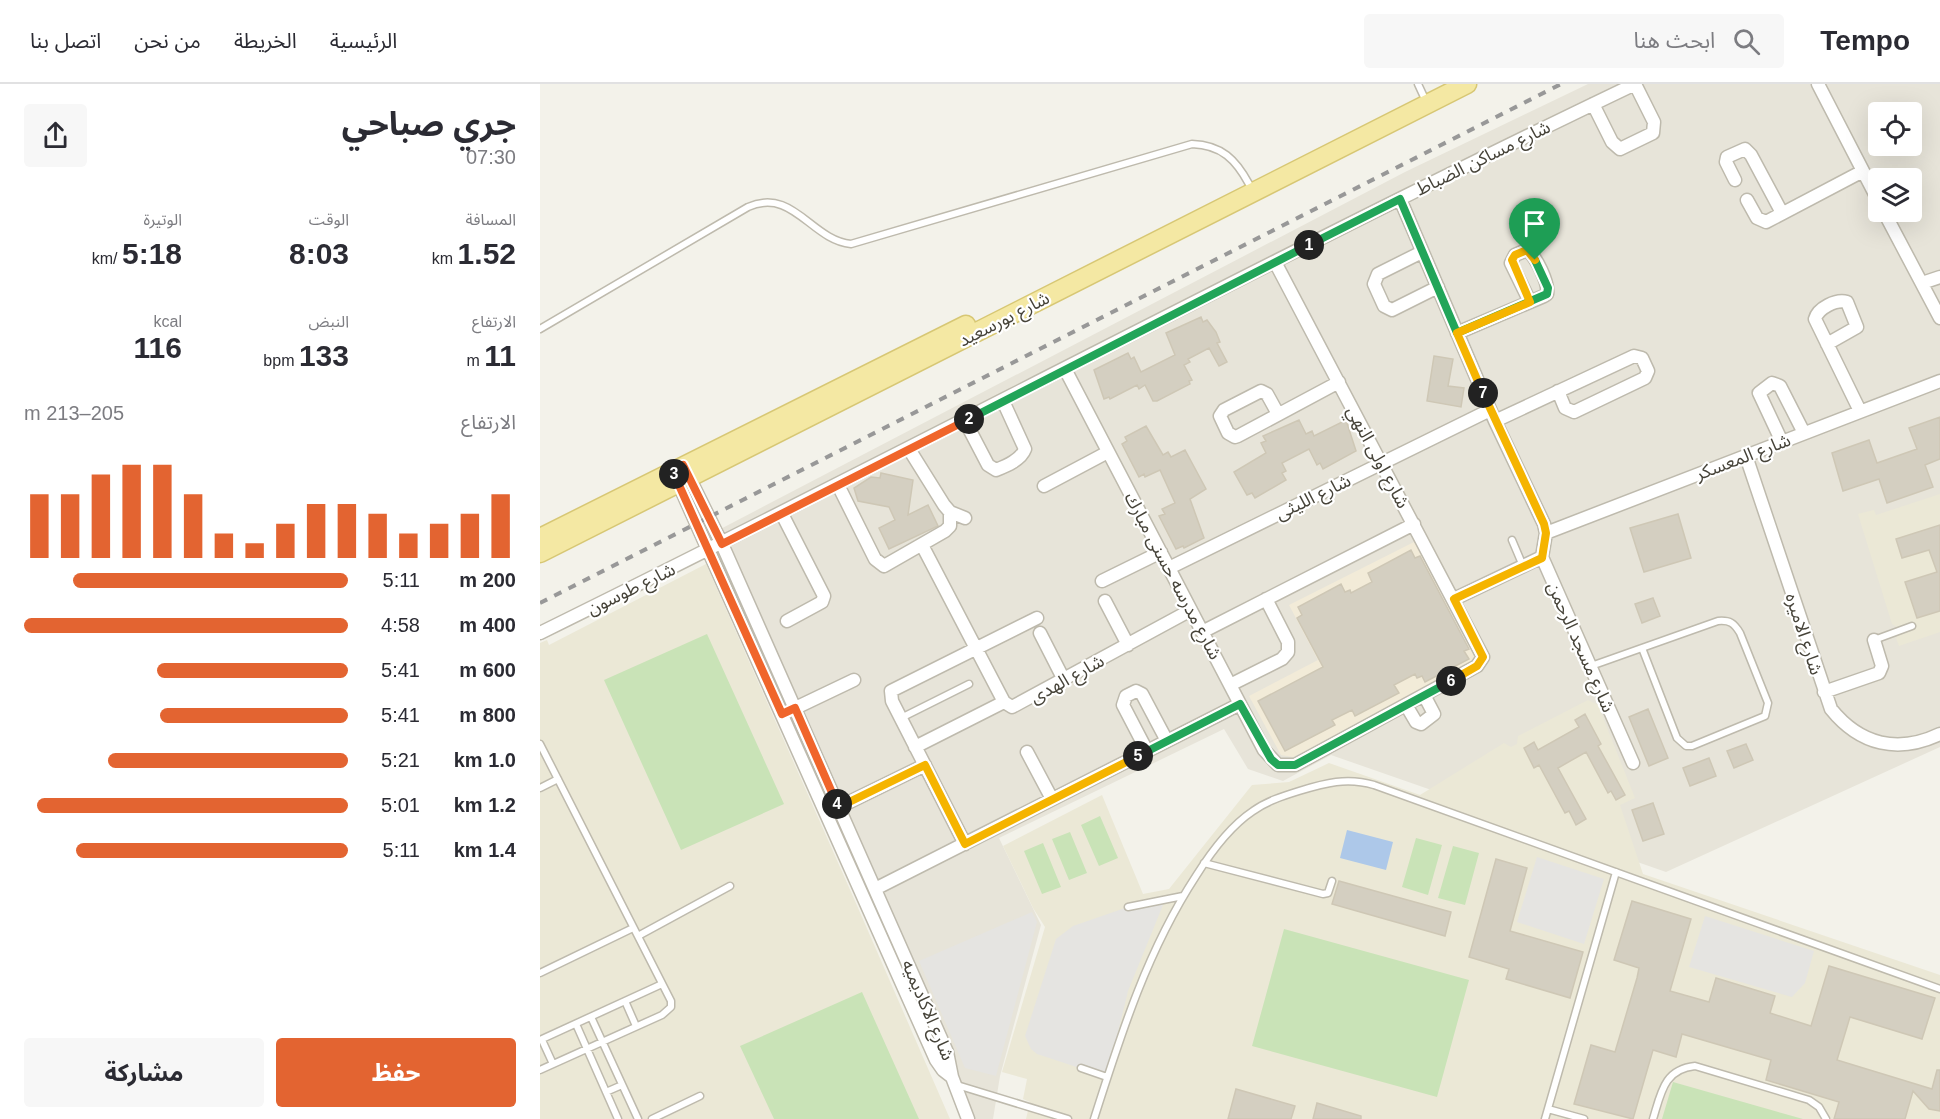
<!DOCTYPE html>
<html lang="ar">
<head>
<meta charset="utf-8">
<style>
	:root { --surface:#fff; --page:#f7f7f7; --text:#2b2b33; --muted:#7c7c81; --line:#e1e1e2; --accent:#e36431 }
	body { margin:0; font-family:Arial,"Noto Sans Arabic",sans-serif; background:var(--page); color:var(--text); direction:rtl; height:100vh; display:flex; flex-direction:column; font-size:22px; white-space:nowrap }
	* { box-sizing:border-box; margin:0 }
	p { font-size:20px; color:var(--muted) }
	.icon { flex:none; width:33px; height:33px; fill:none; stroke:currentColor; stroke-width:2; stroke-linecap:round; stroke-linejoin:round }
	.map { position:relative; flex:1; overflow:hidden; direction:ltr }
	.details { display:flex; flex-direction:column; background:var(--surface); width:540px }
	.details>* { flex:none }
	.tools { position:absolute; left:1328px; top:18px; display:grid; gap:12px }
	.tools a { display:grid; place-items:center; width:54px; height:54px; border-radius:6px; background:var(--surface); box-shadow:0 6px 24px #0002; font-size:30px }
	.pin { position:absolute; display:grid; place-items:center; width:51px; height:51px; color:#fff; margin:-62px -26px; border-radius:50% 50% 50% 0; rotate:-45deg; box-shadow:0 0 6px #0007 }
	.pin .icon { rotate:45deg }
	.km { position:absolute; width:30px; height:30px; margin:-15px; border-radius:50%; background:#222; color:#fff; font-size:16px; line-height:30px; text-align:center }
	.round { display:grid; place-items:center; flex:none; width:63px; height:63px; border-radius:6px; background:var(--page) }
	.headline { display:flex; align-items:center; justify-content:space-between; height:102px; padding:0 24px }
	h1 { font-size:33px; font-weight:700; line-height:45px }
	.stats { display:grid; grid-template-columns:repeat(3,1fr); gap:9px; height:102px; padding:6px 24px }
	.stats div { display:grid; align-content:center }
	.stats b { font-size:30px; font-weight:700 }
	.stats small { font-size:16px; font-weight:400 }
	.stats p { font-size:16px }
	.chart { height:168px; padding:12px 24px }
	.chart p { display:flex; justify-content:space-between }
	.chart svg { width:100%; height:108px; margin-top:6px; stroke:var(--accent); stroke-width:6 }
	.cta { display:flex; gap:12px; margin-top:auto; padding:12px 24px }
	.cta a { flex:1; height:69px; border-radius:6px; background:var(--accent); color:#fff; font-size:24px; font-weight:700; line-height:69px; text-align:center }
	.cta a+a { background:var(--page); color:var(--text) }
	ul { padding:0 24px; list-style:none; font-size:20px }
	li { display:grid; grid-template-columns:96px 72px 1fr; align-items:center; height:45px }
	li i { height:15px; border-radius:8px; background:var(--accent) }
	header { display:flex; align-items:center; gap:36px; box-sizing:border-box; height:84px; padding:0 30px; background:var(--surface); border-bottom:2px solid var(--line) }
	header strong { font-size:28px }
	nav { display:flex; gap:33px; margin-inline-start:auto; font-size:21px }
	.search { width:420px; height:54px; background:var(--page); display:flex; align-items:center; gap:15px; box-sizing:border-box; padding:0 21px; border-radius:6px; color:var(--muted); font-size:22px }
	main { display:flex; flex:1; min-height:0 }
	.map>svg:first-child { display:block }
	.residential { fill:#e7e4d9; fill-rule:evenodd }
	.commercial { fill:#f2ebd8 }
	.education { fill:#ebe8d6 }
	.green { fill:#c9e3b7 }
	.parking { fill:#e5e4e1 }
	.water { fill:#adc8e9 }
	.building { fill:#d4cfc1; stroke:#cec7b5; stroke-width:1.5 }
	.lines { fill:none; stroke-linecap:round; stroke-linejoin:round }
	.lane-casing { stroke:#bebaad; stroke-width:9 }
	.street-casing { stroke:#bebaad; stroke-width:15 }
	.primary-casing { stroke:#d7c774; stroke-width:21 }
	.lane { stroke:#fff; stroke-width:6 }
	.street { stroke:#fff; stroke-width:12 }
	.primary { stroke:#f4e8a3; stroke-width:18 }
	.rail { stroke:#989898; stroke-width:4; stroke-dasharray:8 8; stroke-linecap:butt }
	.split-1-casing { stroke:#fff; stroke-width:12 }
	.split-2-casing { stroke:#fff; stroke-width:12 }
	.split-3-casing { stroke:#fff; stroke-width:12 }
	.split-4-casing { stroke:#fff; stroke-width:12 }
	.split-5-casing { stroke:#fff; stroke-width:12 }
	.split-6-casing { stroke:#fff; stroke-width:12 }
	.split-7-casing { stroke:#fff; stroke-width:12 }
	.split-8-casing { stroke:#fff; stroke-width:12 }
	.split-1 { stroke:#22a559; stroke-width:8 }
	.split-2 { stroke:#22a559; stroke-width:8 }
	.split-3 { stroke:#f0652b; stroke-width:8 }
	.split-4 { stroke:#f0652b; stroke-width:8 }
	.split-5 { stroke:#f5b400; stroke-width:8 }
	.split-6 { stroke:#22a559; stroke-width:8 }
	.split-7 { stroke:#f5b400; stroke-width:8 }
	.split-8 { stroke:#f5b400; stroke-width:8 }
	.labels { text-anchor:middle; stroke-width:4.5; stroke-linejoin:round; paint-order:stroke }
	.street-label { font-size:18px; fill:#464339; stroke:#fff }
</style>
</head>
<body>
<header>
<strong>Tempo</strong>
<div class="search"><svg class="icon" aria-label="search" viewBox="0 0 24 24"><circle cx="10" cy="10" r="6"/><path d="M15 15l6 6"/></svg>ابحث هنا</div>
<nav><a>الرئيسية</a><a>الخريطة</a><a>من نحن</a><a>اتصل بنا</a></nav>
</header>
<main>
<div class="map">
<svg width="1400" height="1035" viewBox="0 0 1400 1035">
	<rect width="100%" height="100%" fill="#f3f2ea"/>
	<path class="residential" d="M1048,0H1400V663L1126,788L791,671L743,697L708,685L684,645L459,754L501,841L460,992L453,1035H423L400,969L326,808L169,451L865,88ZM1338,28H1371V62H1338ZM1338,94H1371V128H1338Z"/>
	<path class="commercial" d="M874,458L878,459L940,570L933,578L753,673L741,671L709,612L778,576L749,521Z"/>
	<path class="education" d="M1400,410V548L1359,562L1356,554L1359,550L1357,543L1352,540L1318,430L1334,426L1336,431Z
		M166,480L315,817L410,1035H0V559L7,556L9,561Z
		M1048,616L1058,621L1095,714L1080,721L1103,790L1400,891V1035H486L490,1018L483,1015L487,995L462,988L505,843L493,824L463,762L562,711L603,810L629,805L712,701L749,698L789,679L880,711L964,659L971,663L977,660L978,652Z"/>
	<path class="green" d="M167,550L244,720L141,766L64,596Z
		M560,732L578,774L559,782L541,741Z
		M530,748L547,789L529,796L512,755Z
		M876,754L902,761L888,811L862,803Z
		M503,759L521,803L502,810L484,767Z
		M913,762L939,769L925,821L898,814Z
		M744,845L929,896L897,1013L712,962Z
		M322,908L379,1035H234L200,962Z
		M1133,998L1263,1035H1122Z"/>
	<path class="parking" d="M997,773L1064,795L1044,860L977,838Z
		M622,815L623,821L588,907L567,993L497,970L491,965L485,952L516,855L533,842L588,823Z
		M492,828L497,838L456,992L425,984L379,877Z
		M1165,832L1274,867L1265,899L1252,913L1149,883Z"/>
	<path class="water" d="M807,746L853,758L846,786L800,774Z"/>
	<path class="building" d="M661,233L663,238L667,236L676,248L680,258L677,259L687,278L679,282L669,264L648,275L650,278L644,281L652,296L649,297L650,300L617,317H613L605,301L599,305L597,301L570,315L569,313L564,315L554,286L588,269L591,275L594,273L601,288L635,271L626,249Z
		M894,272L913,275L908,302L924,304L921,323L887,317Z
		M1400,333V375L1385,381L1393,403L1347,419L1339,395L1303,407L1292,369L1329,356L1337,379L1377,365L1369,344Z
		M759,336L766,350L772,347L774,352L806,336L816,367L783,385L780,379L777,381L769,365L742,379L746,387L742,389L746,396L715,414L712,409L707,411L694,388L726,369L721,359L726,357L723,352Z
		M606,342L623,371L628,368L631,373L645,366L666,405L650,415L664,454L644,464L643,462L636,465L619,432L625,430L622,425L635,419L620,386L605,393L604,390L599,393L582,360L587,357L585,353Z
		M341,389L373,396L368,431L388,421L398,442L349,465L339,444L355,436L349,423L318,417L314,404L331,393L340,394Z
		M1138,430L1151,474L1104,488L1090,444Z
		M1400,441V527L1377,534L1365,498L1397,488L1389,466L1362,474L1356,455Z
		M871,466L875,474L880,472L929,565L924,567L929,575L885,598L882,592L877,594L875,590L854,601L859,609L815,632L812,626L792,636L795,641L745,667L718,617L783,583L757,534L762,531L758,523L801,500L805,508L810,506L811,509L832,498L828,489Z
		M1113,514L1120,532L1102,539L1095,520Z
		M1108,625L1128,674L1109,682L1089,633Z
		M1045,630L1061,660L1058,662L1085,711L1076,716L1071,707L1068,709L1046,668L1018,684L1046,735L1036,741L1029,727L1025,729L999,681L994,684L984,664L994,658L998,666L1039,643L1035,636Z
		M1206,660L1213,676L1194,684L1187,667Z
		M1169,674L1176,692L1150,702L1143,684Z
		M1113,719L1124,750L1103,757L1092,726Z
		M956,775L987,784L970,847L1043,868L1030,914L966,895L969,885L929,873Z
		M799,797L911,828L905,852L792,820Z
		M1092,817L1151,835L1130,907L1169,918L1176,894L1235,912L1230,929L1271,942L1289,882L1395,914L1382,955L1310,933L1297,976L1392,1005L1397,986H1400V1027L1389,1025L1373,1007L1365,1035H1294L1299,1018L1226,996L1231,976L1142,950L1136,973L1113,966L1093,1035L1034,1020L1051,961L1075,968L1097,894L1099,884L1074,876Z
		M696,1005L755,1022L751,1035H688Z
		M777,1019L821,1032V1035H773Z"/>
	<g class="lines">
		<g class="lane-casing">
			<path id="lane" d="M878,0L884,13
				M0,245L208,123C253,103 271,156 311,160L652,60C682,61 696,76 709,100
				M972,456L983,482
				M1334,556L1372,542
				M1051,582L1068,576L1178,537C1190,536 1194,539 1200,549L1228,619L1225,632L1152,662H1146L1137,654L1102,564
				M361,634L429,600
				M0,660L131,917V923L122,931L0,986
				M0,704L18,695
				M664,779L783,810L788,809L792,797
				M588,823L643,812
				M98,852L190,802
				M0,889L93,844
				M85,917L96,942
				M51,933L98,1035
				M36,940L78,1035
				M0,956L122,900
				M2,956L13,980
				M541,984L567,993
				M417,1001L528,1035
				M66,1008L82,1001
				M1008,1025L1044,1035
				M112,1035L160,1012
				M554,1035C581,950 607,867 656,792C671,768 689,743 713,727C727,717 743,712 759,707C785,699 807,693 834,701L1400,905
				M1005,1035L1076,788
				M1113,1035C1121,1009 1124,985 1155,982L1269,1016L1279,1023L1286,1035"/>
		</g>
		<g class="street-casing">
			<path id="street" d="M1278,0L1338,116
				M1195,96L1186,78L1187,73L1205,65L1211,71L1242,129
				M860,115L955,337L1004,440L1006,449L1002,473L1093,679
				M1207,116L1217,134L1226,138L1323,87
				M1344,128L1400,234
				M882,168L838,190L834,200L844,222L852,226L898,203
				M1382,199L1400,193
				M917,249L1004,212L1007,210C1009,199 996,172 987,166L975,171L971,179L990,218
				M1287,260L1317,243L1307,218C1296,215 1278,224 1275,235L1320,327
				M525,285L724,666L738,681H755L937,582L943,573L735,178
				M738,330L727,310L721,307L684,326L680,332L688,349L695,353L698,352L799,298
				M425,337L448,381L456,386C466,382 481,376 485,365L463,317
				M955,337L1094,272L1102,274L1108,287L1105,294L1034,328L1025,324L1018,307
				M1242,358L1219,309L1232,299L1240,302L1264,349
				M369,365L404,421L410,428L425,434
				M1206,372L1291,625C1320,661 1358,670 1400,650
				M146,387L182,460L407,968L412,993L428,1035
				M136,394L396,976L403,986L412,993
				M298,401L335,475L344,482L405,447L410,442V428
				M504,402L568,368
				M242,430L284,512L282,518L247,537
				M1006,449L1400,297
				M382,461L464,618L472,623L651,526
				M629,484L950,326
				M562,497L621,468
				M914,515L1002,473
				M565,517L588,561
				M662,548L874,440
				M0,549C366,369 727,176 1095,0L1114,38L1113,49L1080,65L1072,58L1053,20
				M500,549L524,596
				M690,601L742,575L748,568V558L726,515
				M1284,608L1339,589L1342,582L1334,556
				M866,621L876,638L881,640L894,630L884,611
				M247,628L314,596
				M375,663L464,618
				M607,667L583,621L586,612L596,607L602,610L627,657
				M487,668L512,715
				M293,726L385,681
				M425,760L352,617L351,607L497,534
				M335,805L700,620"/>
		</g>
		<g class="primary-casing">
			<path id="primary" d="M0,454L426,241
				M0,469L927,0"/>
		</g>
		<use href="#lane" class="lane"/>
		<use href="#street" class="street"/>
		<use href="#primary" class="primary"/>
		<path class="rail" d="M0,519L1021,0"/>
	</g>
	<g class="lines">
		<g class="split-1-casing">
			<path id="split-1" d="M769,161L860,115L917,249L1007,210L1008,204L995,176"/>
		</g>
		<g class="split-2-casing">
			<path id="split-2" d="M429,335L769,161"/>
		</g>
		<g class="split-3-casing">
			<path id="split-3" d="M134,390L132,386L143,381L182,460L429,335"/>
		</g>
		<g class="split-4-casing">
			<path id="split-4" d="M134,390L242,630L255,624L297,720"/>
		</g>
		<g class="split-5-casing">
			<path id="split-5" d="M297,720L299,723L385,681L425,760L598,672"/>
		</g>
		<g class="split-6-casing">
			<path id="split-6" d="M598,672L700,620L731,675L738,681H755L911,597"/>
		</g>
		<g class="split-7-casing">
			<path id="split-7" d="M911,597L937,582L943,573L914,515L1002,474L1006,449L1004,440L943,309"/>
		</g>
		<g class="split-8-casing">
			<path id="split-8" d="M943,309L917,249L990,218L972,176L975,171L987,166L995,176"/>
		</g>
		<use href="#split-1" class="split-1"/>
		<use href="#split-2" class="split-2"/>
		<use href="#split-3" class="split-3"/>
		<use href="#split-4" class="split-4"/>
		<use href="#split-5" class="split-5"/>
		<use href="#split-6" class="split-6"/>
		<use href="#split-7" class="split-7"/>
		<use href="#split-8" class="split-8"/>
	</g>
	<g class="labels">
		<g class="street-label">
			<text transform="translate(943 74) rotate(-26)" y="6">شارع مساكن الضباط</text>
			<text transform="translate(464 235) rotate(-27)" y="6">شارع بورسعيد</text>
			<text transform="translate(838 373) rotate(62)" y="6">شارع اولى النهي</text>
			<text transform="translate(1203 373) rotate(-21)" y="6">شارع المعسكر</text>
			<text transform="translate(773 413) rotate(-26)" y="6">شارع الليثى</text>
			<text transform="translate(633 492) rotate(62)" y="6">شارع مدرسه حسنى مبارك</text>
			<text transform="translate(91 505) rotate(-26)" y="6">شارع طوسون</text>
			<text transform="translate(1264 550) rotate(72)" y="6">شارع الاميره</text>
			<text transform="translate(1041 563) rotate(66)" y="6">شارع مسجد الرحمن</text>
			<text transform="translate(527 595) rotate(-29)" y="6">شارع الهدى</text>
			<text transform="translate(388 926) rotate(67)" y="6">شارع الاكاديميه</text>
		</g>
	</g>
</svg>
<div class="tools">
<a><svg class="icon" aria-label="locate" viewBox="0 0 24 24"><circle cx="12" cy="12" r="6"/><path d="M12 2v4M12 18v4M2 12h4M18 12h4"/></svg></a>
<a><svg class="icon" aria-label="layers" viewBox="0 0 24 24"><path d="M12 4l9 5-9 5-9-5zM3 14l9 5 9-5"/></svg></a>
</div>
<div class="pin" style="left:995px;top:176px;background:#1e9e55"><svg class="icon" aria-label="arrive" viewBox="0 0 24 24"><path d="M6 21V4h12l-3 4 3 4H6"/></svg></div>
<b class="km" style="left:769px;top:161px">1</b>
<b class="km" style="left:429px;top:335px">2</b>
<b class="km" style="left:134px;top:390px">3</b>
<b class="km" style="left:297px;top:720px">4</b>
<b class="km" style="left:598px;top:672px">5</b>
<b class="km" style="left:911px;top:597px">6</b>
<b class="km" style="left:943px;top:309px">7</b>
</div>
<section class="details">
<div class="headline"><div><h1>جري صباحي</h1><p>07:30</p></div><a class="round"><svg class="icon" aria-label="share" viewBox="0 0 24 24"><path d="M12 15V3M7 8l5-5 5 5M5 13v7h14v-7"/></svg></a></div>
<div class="stats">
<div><p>المسافة</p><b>1.52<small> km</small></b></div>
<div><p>الوقت</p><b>8:03</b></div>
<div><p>الوتيرة</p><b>5:18<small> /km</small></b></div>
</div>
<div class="stats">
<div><p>الارتفاع</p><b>11<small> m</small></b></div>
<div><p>النبض</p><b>133<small> bpm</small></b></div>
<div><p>kcal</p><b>116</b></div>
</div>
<div class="chart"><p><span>الارتفاع</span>205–213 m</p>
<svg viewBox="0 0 160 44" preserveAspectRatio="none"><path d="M5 44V18M15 44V18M25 44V10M35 44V6M45 44V6M55 44V18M65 44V34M75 44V38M85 44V30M95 44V22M105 44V22M115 44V26M125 44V34M135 44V30M145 44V26M155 44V18"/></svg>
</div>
<ul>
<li><b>200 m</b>5:11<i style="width:85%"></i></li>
<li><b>400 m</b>4:58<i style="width:100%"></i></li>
<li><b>600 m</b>5:41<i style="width:59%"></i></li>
<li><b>800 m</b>5:41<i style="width:58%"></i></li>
<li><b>1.0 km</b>5:21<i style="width:74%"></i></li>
<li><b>1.2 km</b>5:01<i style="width:96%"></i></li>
<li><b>1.4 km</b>5:11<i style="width:84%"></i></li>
</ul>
<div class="cta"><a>حفظ</a><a>مشاركة</a></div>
</section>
</main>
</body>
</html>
